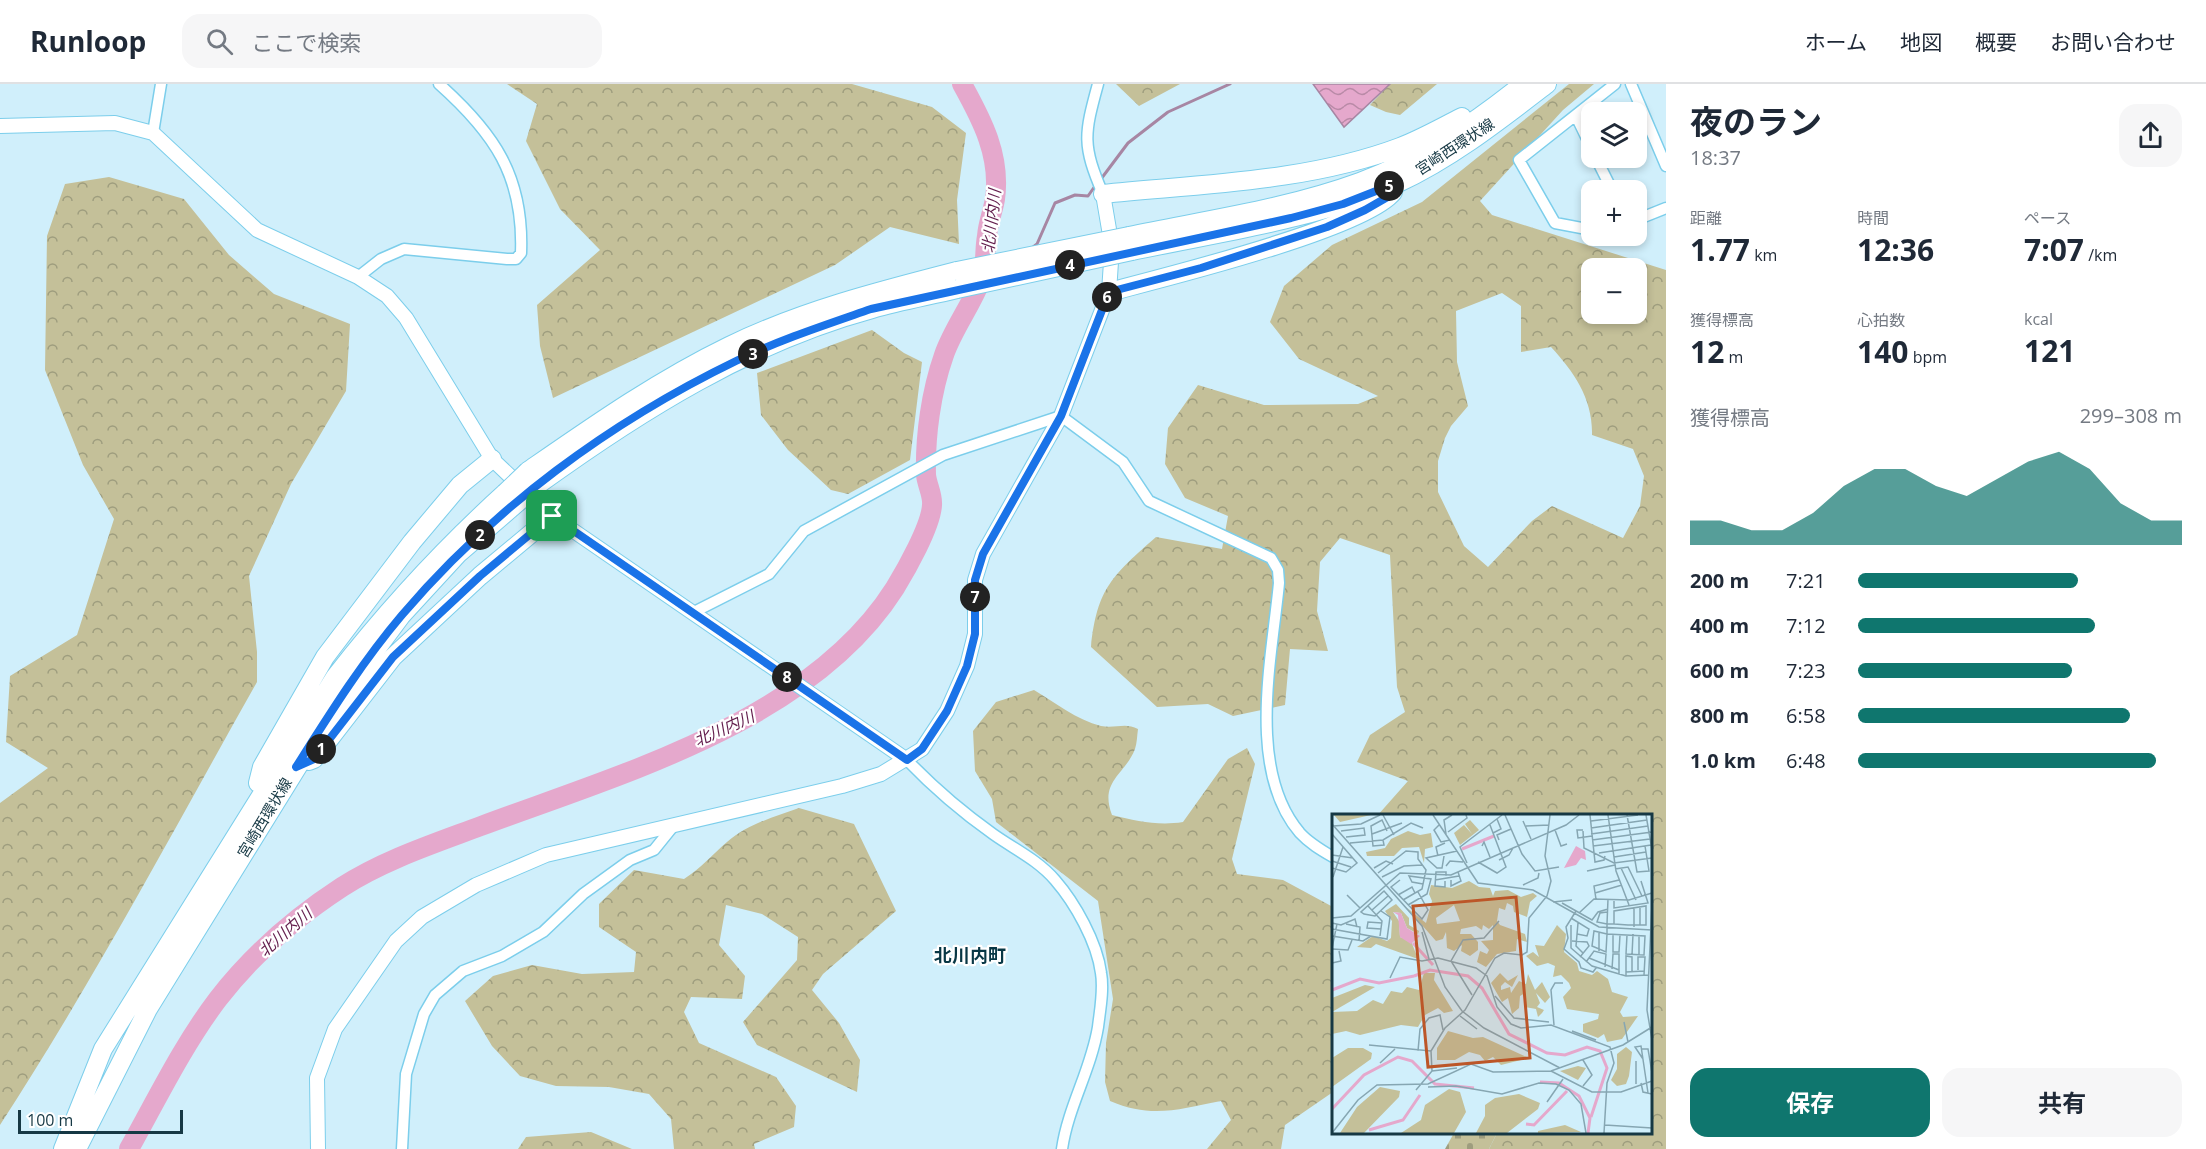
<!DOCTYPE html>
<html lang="ja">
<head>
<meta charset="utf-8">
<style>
	:root { --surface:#fff; --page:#f6f6f7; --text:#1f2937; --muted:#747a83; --line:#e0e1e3; --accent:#0f766e }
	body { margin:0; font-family:"Open Sans","Noto Sans JP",sans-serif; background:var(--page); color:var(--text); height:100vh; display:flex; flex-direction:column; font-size:22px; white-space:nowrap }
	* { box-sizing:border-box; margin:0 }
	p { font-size:20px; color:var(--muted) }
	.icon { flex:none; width:33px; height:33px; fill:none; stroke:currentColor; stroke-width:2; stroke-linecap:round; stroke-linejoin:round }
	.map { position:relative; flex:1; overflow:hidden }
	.drawer { display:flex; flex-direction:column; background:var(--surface); width:540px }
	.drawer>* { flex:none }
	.controls { position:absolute; left:1581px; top:18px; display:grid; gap:12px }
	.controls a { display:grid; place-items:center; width:66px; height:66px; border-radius:12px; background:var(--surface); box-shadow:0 3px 9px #0003; font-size:30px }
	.scale { position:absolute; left:18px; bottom:15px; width:165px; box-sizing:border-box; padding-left:6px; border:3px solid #163844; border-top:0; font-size:16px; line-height:21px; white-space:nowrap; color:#163844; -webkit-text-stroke:4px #fff; paint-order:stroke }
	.pin { position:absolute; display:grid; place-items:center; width:51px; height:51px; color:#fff; margin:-26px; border-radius:12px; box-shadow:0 3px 9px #0006 }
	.km { position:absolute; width:30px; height:30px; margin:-15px; border-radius:50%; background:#222; color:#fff; font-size:16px; line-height:30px; text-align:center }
	.round { display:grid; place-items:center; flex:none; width:63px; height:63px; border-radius:18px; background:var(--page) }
	.overview { display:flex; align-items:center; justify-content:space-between; height:102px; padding:0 24px }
	h1 { font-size:33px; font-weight:700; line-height:45px }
	.stats { display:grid; grid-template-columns:repeat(3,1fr); gap:9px; height:102px; padding:6px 24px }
	.stats div { display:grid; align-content:center }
	.stats b { font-size:30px; font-weight:700 }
	.stats small { font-size:16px; font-weight:400 }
	.stats p { font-size:16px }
	.chart { height:168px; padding:12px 24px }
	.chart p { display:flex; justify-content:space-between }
	.chart svg { width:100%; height:108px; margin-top:6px; fill:var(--accent); opacity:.7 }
	.primary-button { display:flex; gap:12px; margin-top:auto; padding:12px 24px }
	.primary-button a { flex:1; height:69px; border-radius:18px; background:var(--accent); color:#fff; font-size:24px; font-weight:700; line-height:69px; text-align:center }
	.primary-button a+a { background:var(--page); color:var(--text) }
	ul { padding:0 24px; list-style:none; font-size:20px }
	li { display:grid; grid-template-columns:96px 72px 1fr; align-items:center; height:45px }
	li i { height:15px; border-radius:8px; background:var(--accent) }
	header { display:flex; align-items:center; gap:36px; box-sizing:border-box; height:84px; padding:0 30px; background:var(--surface); border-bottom:2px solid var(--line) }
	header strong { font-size:28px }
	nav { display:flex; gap:33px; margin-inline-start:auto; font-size:21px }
	.search { width:420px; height:54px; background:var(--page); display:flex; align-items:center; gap:15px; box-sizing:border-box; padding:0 21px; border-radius:18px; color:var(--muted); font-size:22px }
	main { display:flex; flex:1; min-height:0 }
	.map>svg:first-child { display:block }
	.forest { fill:url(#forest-crowns); fill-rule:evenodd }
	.cemetery { fill:url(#cemetery-stones) }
	.water { fill:url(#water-waves); stroke:#a786a3; stroke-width:1.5 }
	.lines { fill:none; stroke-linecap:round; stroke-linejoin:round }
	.stream { stroke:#a786a3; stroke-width:3 }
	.river { stroke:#e5a8cc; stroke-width:20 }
	.minor-casing { stroke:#7cceeb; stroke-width:13 }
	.tertiary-casing { stroke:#7cceeb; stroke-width:16 }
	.primary-casing { stroke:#7cceeb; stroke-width:20 }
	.minor { stroke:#fff; stroke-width:10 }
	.tertiary { stroke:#fff; stroke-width:14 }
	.primary { stroke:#fff; stroke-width:18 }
	.primary-bridge-casing { stroke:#7cceeb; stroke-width:20; stroke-linecap:butt }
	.primary-bridge { stroke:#fff; stroke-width:18 }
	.route-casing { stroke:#fff; stroke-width:12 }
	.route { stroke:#1a73e8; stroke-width:8 }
	.labels { text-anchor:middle; stroke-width:4.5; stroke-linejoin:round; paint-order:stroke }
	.street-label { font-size:15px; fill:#163844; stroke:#fff }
	.water-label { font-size:16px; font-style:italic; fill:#631e4d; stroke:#fff }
	.quarter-label { font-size:18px; font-weight:bold; fill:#083745; stroke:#fff }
	.inset-river { fill:none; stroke:#e5a8cc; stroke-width:3 }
	.inset-road { fill:none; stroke:#86a6b2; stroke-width:1.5 }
	.view { fill:#bc5628; fill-opacity:0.15; stroke:#bc5628; stroke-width:3 }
	.inset-edge { fill:none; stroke:#163844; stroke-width:3 }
</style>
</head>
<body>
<header>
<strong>Runloop</strong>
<div class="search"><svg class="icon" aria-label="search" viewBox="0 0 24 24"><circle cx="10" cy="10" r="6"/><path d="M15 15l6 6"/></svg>ここで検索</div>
<nav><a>ホーム</a><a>地図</a><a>概要</a><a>お問い合わせ</a></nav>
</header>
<main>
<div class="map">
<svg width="1666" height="1065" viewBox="0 0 1666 1065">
	<defs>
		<pattern id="forest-crowns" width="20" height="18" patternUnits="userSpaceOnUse" patternTransform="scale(1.5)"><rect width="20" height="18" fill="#c4c099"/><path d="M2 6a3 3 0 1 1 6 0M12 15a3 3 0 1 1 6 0" fill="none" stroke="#9e9d7e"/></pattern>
		<pattern id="cemetery-stones" width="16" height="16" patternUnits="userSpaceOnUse" patternTransform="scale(1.5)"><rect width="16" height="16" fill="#c4c099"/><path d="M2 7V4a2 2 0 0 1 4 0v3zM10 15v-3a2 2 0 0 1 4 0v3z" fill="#9e9d7e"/></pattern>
		<pattern id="water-waves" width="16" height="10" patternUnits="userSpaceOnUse" patternTransform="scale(1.5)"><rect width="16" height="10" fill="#e5a8cc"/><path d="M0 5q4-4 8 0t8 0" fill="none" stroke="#b98aa7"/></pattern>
	</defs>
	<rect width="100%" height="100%" fill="#d0effb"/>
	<path class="forest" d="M507,0H852L932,23L966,49L957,116L959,160L890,143L835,181L553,314L540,262L537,221L600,166L560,125L526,57L537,20Z
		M1116,0H1180L1139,22Z
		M1390,0H1437L1400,31L1386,28L1370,21Z
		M1569,0H1594L1563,26L1480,117L1492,131L1666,186V1065H1489L1497,1049L1650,1048V732H1377L1408,697L1357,678L1370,651L1405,628L1397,603L1390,471L1340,454L1320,478L1317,527L1328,567L1290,565L1285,621L1233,632L1208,620L1157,623L1091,563C1097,504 1113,491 1156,453L1222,465L1228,432L1185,414L1165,380L1168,344L1198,301L1264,321L1358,320L1378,312L1299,275L1270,238L1284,202L1332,161L1422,118ZM1592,184H1636V230H1592ZM1502,209L1521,222V268L1551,263C1574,288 1593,315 1592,351L1633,365L1644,392L1640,422L1623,454L1552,422L1532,437L1488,483L1464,462L1438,408V377L1445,354L1451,342L1468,322L1457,278L1456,227Z
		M109,93L184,115L229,171L274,210L350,240L346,307L291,400L249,492L257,568V598C173,747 93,898 0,1041V719L48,684L6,658L10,592L77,551L114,435L83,381L45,286L47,152L65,100Z
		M872,246L904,269L922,278L910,376L848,410L831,406L788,366L761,331L757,289Z
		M1034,606C1054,618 1077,636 1101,642C1115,645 1125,638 1138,645C1137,652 1137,659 1135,665C1125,691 1099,697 1112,731C1137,737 1158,742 1183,738L1228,675L1247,664L1255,680L1232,775L1237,790L1283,796L1333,823V1008L1285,1041L1281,1065H1207L1231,1036L1221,1017C1179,1025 1152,1035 1110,1017L1105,998L1106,959L1113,915L1098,817L996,738L992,715L975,687L973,647L996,618Z
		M799,724L854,740L896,827L823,890L812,906L839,939L860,976L857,1008L757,961L743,938L797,876L798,853L762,830L726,821L719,861L745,892L742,915L691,913L684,928L699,959L776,993L796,1022L794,1043L754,1060L755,1065H674L671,1035L649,1010L609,1003L556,1002L520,992L492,962L465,917L493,892L532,881L582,890L634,888L636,868L599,843V820L634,786L684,795C701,784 712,771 727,758C748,740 774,733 799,724Z
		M591,1048L632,1065H518L526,1053Z"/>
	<path class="cemetery" d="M1454,1049V1048L1497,1049L1489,1065H1445Z"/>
	<path class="water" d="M1313,0H1390L1344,43Z"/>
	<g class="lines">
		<path class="stream" d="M1101,95L1128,59L1168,28L1230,0
			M1032,164L1037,160L1055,119L1075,111L1088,112L1095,102"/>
		<path class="river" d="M129,1065C157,1015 183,961 218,915C252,871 296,833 342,803C384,776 433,760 481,742C620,690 811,637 895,504C906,486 931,442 932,421C933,411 927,401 926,391C925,352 931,308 944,271C953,245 971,222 981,196C987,179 984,168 987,152C988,139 993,127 995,115C1001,72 982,36 962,0"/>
		<g class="minor-casing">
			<path id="minor" d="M1098,0C1084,51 1082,61 1103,110
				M1631,0L1666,82
				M1576,32L1592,65
				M153,49L161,0
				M1596,74L1612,106
				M1636,136L1666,124
				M1592,146L1555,139L1519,76L1615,0
				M358,193L381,175L404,165L507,175H516L521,169C524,92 494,49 439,0
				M694,528L769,490L804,447L943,371L1061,332L1123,378L1149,417L1271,474L1278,486L1279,499C1272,574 1246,686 1300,749C1309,759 1321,766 1333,773
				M907,676C933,703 962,728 993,750C1014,765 1038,776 1055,796C1075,819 1097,858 1101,889C1104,906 1100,926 1098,943C1091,986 1068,1023 1062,1065
				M402,1065L406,990L424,930L435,911L463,887L502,872L543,848L583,810L630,776L654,766L675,740"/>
		</g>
		<g class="tertiary-casing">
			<path id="tertiary" d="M0,42L115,39L153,49L257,146L358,193L387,212L406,234L492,375L552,432L907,676
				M318,1065L317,994L335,945L396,857L422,833L476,801L546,771L842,702L881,690L922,665L947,627L967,582L975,550V496L983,470L1061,332L1109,208L1112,163L1103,110"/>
		</g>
		<g class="primary-casing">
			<path id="primary" d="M1103,110C1201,100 1307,98 1400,63C1421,55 1442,43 1462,33
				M1129,152C1206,136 1286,125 1360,98C1420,76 1473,40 1523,0
				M1132,167C1221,148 1314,136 1398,99C1452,74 1500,36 1547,0
				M1109,208C1162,194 1365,144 1393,108
				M528,387C593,342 657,297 729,262C801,227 879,207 957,187
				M539,400C640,327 750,258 872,225C900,217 928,212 957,205
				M309,677L314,675L393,573L480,492L552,432
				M258,699L262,683L325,573L412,458L460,401L492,375
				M63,1065L103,965L335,593C388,525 441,467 505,409
				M77,1065L148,925L342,611L401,532L458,470L517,419"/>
		</g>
		<use href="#minor" class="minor"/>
		<use href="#tertiary" class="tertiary"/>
		<use href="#primary" class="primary"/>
		<g class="primary-bridge-casing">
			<path id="primary-bridge" d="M957,187L1129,152
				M957,205L1132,167
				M505,409L528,387
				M517,419L539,400"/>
		</g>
		<use href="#primary-bridge" class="primary-bridge"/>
	</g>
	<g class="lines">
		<g class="route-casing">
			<path id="route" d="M1399,98L1391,111L1365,126L1327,143L1201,184L1109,208L1061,332L983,470L975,496V550L967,582L947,627L922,665L907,676L552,432L480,492L393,573L314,675L296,683C329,631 362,578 402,531C493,424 610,338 736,277C779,256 825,241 871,225L1291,134L1343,120Z"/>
		</g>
		<use href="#route" class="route"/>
	</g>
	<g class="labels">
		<g class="street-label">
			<text transform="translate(1455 63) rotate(-33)" y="5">宮崎西環状線</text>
			<text transform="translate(265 734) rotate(-59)" y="5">宮崎西環状線</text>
		</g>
		<g class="water-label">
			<text transform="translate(991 137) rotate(-84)" y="6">北川内川</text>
			<text transform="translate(724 644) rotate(-24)" y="6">北川内川</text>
			<text transform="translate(285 848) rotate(-41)" y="6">北川内川</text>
		</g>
		<g class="quarter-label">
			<text x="970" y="878">北川内町</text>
		</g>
	</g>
	<g transform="translate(1332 730)">
		<rect width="320" height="320" fill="#d0effb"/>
		<path d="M138,6L147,16L128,31L122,19L132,11L140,20L133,10Z" fill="#c4c099"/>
		<path d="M2,1H39L8,8ZM76,17L88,21L99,19L101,33L93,35L92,49L87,33L70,34L62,42H35L34,38L53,34L59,25ZM137,67L147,73L158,74L161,82L163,77L176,76L189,83L201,79L205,82L198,88L195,103L182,98L181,92L175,89L173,96L167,94L165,107L168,111L193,120L195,128L185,125L184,137L165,140L154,153L145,148L148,137L155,140L157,136L149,127L161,126V111L157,115L151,111L150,116L144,112L129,115L128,120H139L146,128V136L138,142L129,137L130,131L122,137L115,134L114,118L111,125L104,127L74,93L94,109L100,87L97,80L99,71L120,74ZM122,91L128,107L105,110L104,104ZM64,90L77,104V111L87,117L86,120L75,114L69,99L61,98L67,107L68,123L79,127L86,145L44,130L39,134L25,133L41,122L55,127L59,124L60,107L53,97ZM225,111L234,120L232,138L245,149L247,157L260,161L265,157L276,165L280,178L296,183L288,198L291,203L306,202L290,225L275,228L272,220L266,224L251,218V210L266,205L267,200L235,195L231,183L239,174L237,169L229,161L221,163L223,152L216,149L205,152L194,142L201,138L207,143L203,131L212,132ZM92,159H103L102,166L121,197L112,199L106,194L93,201L86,213L69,211L28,221L14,217L0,220V184L33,171L43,173L0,198L25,197L41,186L51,190L59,177L70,179L75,173L87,176ZM168,159L176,167L186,161L180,173L173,168L169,172V176L178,173L179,179L187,167L194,170L196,160L203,176L210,168L218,183L213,189L204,179L208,189L205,193L212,196L210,199L206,203L204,195L193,193V179L188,182L187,194L180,200L176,184L170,188L159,169ZM116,217L141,224L151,223L197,244L169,251L161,243L153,247L148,241L137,238L123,246H105V234ZM294,233L300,238L297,262L294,270L285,272L279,266L285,255V240ZM16,234H31L40,239L39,245L0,273V244ZM246,252L254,254L246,266L228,257ZM48,273L68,277L67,283L32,319H8L25,293ZM117,275L128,278L134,298L122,319H69L89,306L93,291ZM187,280L208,289L206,295L175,319H144L153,302V291L163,284ZM233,311L249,318L206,319V317Z" fill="#c4c099" fill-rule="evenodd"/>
		<path d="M244,32L253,37L254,46L249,44L244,51L232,54ZM61,98L69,99L75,114L88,122L79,130L68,123L66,101Z" fill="#e5a8cc"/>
		<path class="inset-river" d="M130,35L162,22M81,129L101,151M82,162L98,156L136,162L150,174L177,220L215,239L233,241L255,233L268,237L275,254L259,303M0,176L28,165L47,169L82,162M208,268L227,269L247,282L258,304L256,319M0,295L32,261L66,243L80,247L103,270L142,274M194,310L202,311L235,277M37,316L71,306L88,281"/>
		<path class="inset-road" d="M51,1L62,21M101,1L146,69L201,76L267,113L320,116M173,1L190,40L203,57L227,53M258,1L263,48L272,46L273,42M276,1L284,57L297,91M295,1L305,58L317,57L313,32M314,1L320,36M191,7L199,25M259,7L306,1M0,10L90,112L113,173L130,197L152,214L228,254M107,11L102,16L109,28L118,26M1,12L29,10L48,1M194,12L217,11M259,14L315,6M223,16L229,32L235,30M251,16H245L246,24L260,22M9,17L32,14L33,21L14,23M251,17L252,34L282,49L320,44M116,18L135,4L134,1M161,19L169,15L165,5M0,20L25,49L14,58L0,54M40,20L70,9M114,20L112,6L120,1M259,20L316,12M51,26L52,31L41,32L39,12L50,6L55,17M167,26L165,21L179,15M260,26L320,18M18,29L51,26L79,9L91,14M150,32L152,28L158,43M261,32L318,25M267,39L319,31M0,41L21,44M106,42L104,33L113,29M112,42L110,54H105L94,44L125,37M282,43L314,38M167,46L177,41L181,34M0,47L19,53M146,48L165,59L174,53L158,11M135,49L128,33L170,1M114,52L118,47L131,48M42,54L54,47L61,50M289,54L304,86M283,55L296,53L310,82M255,57L283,51M46,59L74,37L86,38V45L94,56L90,75L71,86M1,63L11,33M50,63L72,52L90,51M68,66L59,73L90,105L96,96L86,78M103,66L127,62M119,66V72L129,67L126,58M113,67V73L103,72L104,58H114V62M191,71L206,64L207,59M52,77L60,86L43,102L32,100L29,98ZM263,79L290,71M15,81L28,94M66,81L80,73L83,79M264,85L262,72L287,66M276,85L275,110V120L274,138L260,132L262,117L275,120L313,122L312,141L294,140L295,121M282,87V94L316,89L309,67M221,88L240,86M230,89L260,106L266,98L276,95M320,90L315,196L320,226M76,91L95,80L99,65L77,62L80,68L91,70M36,92L50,107L48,122M40,96L56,82M244,97L234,113L236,124L232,135L247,148L249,154L261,158L264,154M275,98L268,99L265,108L275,110H282L296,111H314V92L282,97V110M247,99L262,85L297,86L320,79M0,104L19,102L68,59L119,61L234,11L247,1M239,104L257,115L255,122L245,120M0,109L9,111L23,105L25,113M246,109L244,132L251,139M14,110L28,113L27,127M239,111V134L260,152L294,162L317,161M308,111V92M302,113V94M0,115L55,125L58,103L49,97M49,115L35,114L36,108L50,109M90,118L97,145M281,120V138H287L288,121M0,122L31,127L39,122M240,127L255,128L257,132L248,143M0,134L5,110M0,135L16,136L20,126M267,137V118M300,141L301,120M307,141V122M257,144L287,156M254,148L262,137L274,140L273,153M0,149L9,147L7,137M280,155L281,140H287V161M306,156V143H313L312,161M294,158L312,157M294,162V142L300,143V157M58,164L68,143L90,147L106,144L144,154L155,162L165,193L179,210L189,214L219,211L278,233L282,249L275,269L272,319M140,181L119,147L131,126L152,124L167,107M163,182L182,204L217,208M128,202L145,215M292,208L296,228M222,211L219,176L223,169H231M240,217L264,226M37,231L99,237M309,235H316L320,259M86,237L88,215L97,204L108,201L111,216M311,245L303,233L309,232L316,279M48,249L63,235M100,257L125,254M219,257L260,278H289L320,267M309,269L311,278L320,280M304,270V247M251,272L260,261L251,246M96,273L124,272L170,280L207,269L224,270L237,276L249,290L254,319M84,276L100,257L99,237L113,214L133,196L163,144L172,139L190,141L195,138L197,104L215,82L219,67L213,42L218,1M215,288L231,265M273,311L320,314M0,319L26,286L45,271L96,270L139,250L161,258L219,257L291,231L320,213"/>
		<path class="view" d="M184,83L198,244L96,253L81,92Z"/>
		<rect width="320" height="320" class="inset-edge"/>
	</g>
</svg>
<div class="controls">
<a><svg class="icon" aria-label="layers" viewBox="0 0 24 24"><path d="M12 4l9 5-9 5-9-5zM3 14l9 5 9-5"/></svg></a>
<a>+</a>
<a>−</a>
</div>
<div class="scale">100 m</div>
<div class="pin" style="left:552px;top:432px;background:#1e9e55"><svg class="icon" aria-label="arrive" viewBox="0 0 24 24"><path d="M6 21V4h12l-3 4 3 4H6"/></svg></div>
<b class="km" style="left:321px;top:665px">1</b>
<b class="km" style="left:480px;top:451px">2</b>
<b class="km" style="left:753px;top:270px">3</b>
<b class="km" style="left:1070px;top:181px">4</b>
<b class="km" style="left:1389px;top:102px">5</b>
<b class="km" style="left:1107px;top:213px">6</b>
<b class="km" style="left:975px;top:513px">7</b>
<b class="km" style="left:787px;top:593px">8</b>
</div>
<section class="drawer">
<div class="overview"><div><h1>夜のラン</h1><p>18:37</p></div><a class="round"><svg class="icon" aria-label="share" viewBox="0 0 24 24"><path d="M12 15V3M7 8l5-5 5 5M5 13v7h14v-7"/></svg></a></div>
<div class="stats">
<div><p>距離</p><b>1.77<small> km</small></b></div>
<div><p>時間</p><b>12:36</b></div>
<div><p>ペース</p><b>7:07<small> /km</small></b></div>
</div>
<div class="stats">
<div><p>獲得標高</p><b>12<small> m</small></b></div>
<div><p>心拍数</p><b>140<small> bpm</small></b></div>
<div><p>kcal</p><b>121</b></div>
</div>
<div class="chart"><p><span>獲得標高</span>299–308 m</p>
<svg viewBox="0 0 160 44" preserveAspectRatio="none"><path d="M0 44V34L10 34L20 38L30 38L40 31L50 20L60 13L70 13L80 20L90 24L100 17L110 10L120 6L130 13L140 27L150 34L160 34V44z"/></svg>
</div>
<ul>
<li><b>200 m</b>7:21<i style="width:68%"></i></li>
<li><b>400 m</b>7:12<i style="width:73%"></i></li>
<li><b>600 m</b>7:23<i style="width:66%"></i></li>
<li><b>800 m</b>6:58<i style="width:84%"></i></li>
<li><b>1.0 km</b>6:48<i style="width:92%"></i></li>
</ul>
<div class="primary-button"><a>保存</a><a>共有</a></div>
</section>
</main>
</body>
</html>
